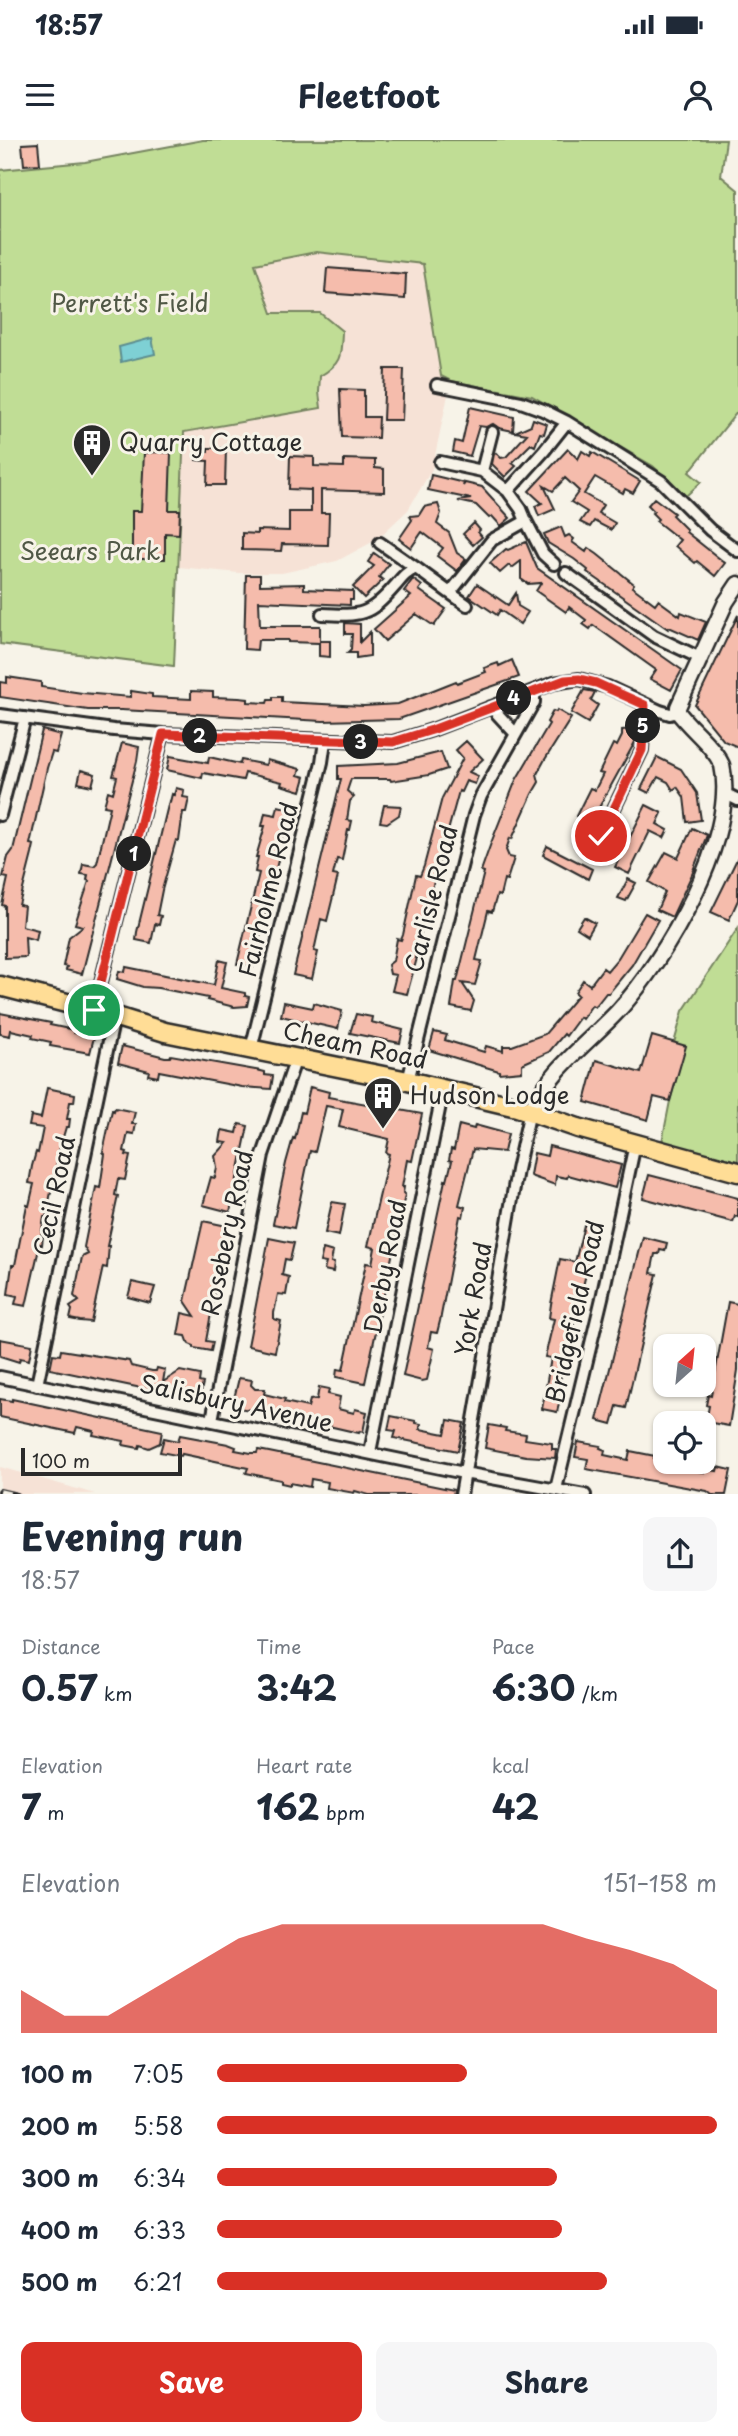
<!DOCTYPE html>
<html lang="en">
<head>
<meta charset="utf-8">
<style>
	:root { --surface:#fff; --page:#f6f6f7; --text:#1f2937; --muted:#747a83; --accent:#d93025 }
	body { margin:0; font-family:"Playpen Sans",sans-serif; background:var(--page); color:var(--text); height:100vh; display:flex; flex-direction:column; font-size:26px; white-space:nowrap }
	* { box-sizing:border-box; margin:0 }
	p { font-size:23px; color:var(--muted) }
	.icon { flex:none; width:38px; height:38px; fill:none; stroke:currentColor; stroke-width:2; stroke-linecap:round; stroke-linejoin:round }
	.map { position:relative; height:1354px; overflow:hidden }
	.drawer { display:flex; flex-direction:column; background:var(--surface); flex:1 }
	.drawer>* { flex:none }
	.needle { width:46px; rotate:27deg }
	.fabs { position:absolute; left:653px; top:1194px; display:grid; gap:14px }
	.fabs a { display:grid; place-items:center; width:63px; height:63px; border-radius:14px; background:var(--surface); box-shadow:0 2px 5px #0004; font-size:35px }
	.scale { position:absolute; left:21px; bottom:18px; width:161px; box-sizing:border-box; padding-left:7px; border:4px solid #2b2b2b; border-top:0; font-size:19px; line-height:24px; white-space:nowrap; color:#2b2b2b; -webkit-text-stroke:5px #f7f3e8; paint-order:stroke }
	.pin { position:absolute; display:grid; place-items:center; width:60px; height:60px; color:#fff; margin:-30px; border:4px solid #fff; border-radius:50%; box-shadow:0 2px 7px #0007 }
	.km { position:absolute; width:35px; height:35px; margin:-18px; border-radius:50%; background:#222; color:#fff; font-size:19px; line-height:35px; text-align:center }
	.round { display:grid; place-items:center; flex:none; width:74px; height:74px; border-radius:14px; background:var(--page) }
	.headline { display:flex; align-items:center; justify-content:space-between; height:119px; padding:0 21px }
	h1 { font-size:38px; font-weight:700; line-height:52px }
	.figures { display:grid; grid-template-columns:repeat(3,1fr); gap:10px; height:119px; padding:7px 21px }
	.figures div { display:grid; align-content:center }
	.figures b { font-size:35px; font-weight:700 }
	.figures small { font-size:19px; font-weight:400 }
	.figures p { font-size:19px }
	.chart { height:196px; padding:14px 21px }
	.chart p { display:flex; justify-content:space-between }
	.chart svg { width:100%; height:126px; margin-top:7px; fill:var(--accent); opacity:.7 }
	.primary-button { display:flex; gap:14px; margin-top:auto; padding:14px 21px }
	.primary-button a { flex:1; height:80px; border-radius:14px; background:var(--accent); color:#fff; font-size:28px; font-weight:700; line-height:80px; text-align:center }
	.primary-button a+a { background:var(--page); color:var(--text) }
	ul { padding:0 21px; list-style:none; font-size:23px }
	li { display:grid; grid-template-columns:112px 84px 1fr; align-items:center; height:52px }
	li i { height:18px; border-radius:9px; background:var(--accent) }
	.status { display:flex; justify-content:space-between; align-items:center; height:49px; padding:0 35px; background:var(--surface); direction:ltr }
	.status svg { height:19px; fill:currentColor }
	header { display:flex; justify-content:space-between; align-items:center; height:91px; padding:0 21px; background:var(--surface); font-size:32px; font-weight:700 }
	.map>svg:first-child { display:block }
	.built { fill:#f6e2d6 }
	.green { fill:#c0dd95; stroke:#768460; stroke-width:2 }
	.water { fill:#7ed0d4; stroke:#5d8e90; stroke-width:2 }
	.building { fill:#f5bcac; stroke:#2b2b2b; stroke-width:2 }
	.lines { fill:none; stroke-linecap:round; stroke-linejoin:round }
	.minor-casing { stroke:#2b2b2b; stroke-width:16 }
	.tertiary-casing { stroke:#2b2b2b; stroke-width:19 }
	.trunk-casing { stroke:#2b2b2b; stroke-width:23 }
	.minor { stroke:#f7f3e8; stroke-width:10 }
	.tertiary { stroke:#f7f3e8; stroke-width:14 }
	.trunk { stroke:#ffdd96; stroke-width:18 }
	.rail-casing { stroke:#2b2b2b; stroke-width:6 }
	.rail { stroke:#f7f3e8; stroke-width:3.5; stroke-dasharray:10; stroke-linecap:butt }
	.route-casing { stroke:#fff; stroke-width:14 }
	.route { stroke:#d93025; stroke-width:9 }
	.labels { text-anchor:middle; stroke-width:6; stroke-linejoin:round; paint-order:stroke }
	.park-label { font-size:24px; fill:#505846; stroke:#f7f3e8 }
	.poi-label { font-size:24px; fill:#2b2b2b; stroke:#f7f3e8; text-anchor:start }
	.street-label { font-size:24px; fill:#2b2b2b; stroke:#f7f3e8 }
</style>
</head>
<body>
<div class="status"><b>18:57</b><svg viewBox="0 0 49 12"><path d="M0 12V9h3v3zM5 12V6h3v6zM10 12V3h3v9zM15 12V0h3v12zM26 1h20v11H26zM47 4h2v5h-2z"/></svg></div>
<header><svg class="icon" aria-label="menu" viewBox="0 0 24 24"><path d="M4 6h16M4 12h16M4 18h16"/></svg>Fleetfoot<svg class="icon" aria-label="person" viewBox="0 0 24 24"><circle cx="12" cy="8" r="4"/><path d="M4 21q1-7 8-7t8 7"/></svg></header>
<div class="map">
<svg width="738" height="1355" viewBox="0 0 738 1355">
	<rect width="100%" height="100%" fill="#f7f3e8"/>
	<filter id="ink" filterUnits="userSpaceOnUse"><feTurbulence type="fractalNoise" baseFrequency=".0143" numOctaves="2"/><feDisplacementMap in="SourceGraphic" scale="14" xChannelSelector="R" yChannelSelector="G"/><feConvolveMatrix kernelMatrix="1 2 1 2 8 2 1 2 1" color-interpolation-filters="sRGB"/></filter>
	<g filter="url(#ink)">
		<path class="built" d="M316,112L423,124L441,235L451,241L432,329L408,370L376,400L337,421L282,433H239L179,427L184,292L321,268L320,236L335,227L320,173H272L255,124Z
			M0,1327L95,1354H0Z"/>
		<path class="green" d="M203,0H726L721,36L738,50V271L689,332L701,342L686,356L653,326L532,256L451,241L441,236L423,124L316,112L255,124L272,173H320L342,191C341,216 342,223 320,236L319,252L321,268L184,292L174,526L0,504V30L85,22Z
			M738,788V1023L715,1019L662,1002L670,961L685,907L674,903L683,871Z"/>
		<path class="water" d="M152,198L155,214L121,222L119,207Z"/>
		<path class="building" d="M38,3L40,24L24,25L22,4Z
			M327,128L406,134L405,159L325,153Z
			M385,229H404L402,280H383Z
			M340,249L364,250V277H379L378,298L342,297Z
			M470,267L514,277L513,291L499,288L493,284L486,287L479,286L470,316L453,312L455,301L462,303Z
			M533,279L547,284L544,294L540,293L535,306L531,304L512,323L516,326L505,337L492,324L494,314L496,313L501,318L506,317L527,294L515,292L531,285Z
			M208,308H226L225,345H207L208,321L196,320V311L208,312Z
			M568,309L578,319L582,311L590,316L592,312L640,341L633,353L625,349L623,353L595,337L584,354L603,365L598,373L615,383L611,390L594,381L590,387L580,382L587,372L571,362L579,351L565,338L553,351L544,346L555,369L539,376L535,366L542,363L529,351Z
			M158,312L171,313L169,370H180L179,394L165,393V419H132V371H141L144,313Z
			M290,316L314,317V326L344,327V319L375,320V328L384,329V352L321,350V373H329L328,405L282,404L281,411L242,410V393L257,394V390L289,391V372H311V350L289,349Z
			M431,335L464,343L463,346L465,343L482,347L510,378L501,386L492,376L489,378L476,365L458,361L471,359L428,350Z
			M654,358L674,373L672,375L687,390L686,392L725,423L715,436L697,421L695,423L675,406L680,400L656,381L658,379L652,373L654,371L648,365Z
			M438,364L441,373L437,384L449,393L457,413L466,419L457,431L437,416L443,408L422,392L411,408L399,399L412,380L410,376L419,375L424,367Z
			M474,383L480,390L478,392L482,397L473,405L463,394Z
			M561,387L565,397L569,395L574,399L572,402L586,412L588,408L597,414L634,444L632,447L635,449L655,464L658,460L680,476L681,472L706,482L698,500L669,487L668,489L587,432L588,430L574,419L548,403L544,394Z
			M526,402L537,428L682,530L671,550L650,539L656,530L593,485L590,489L583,484L586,480L569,467L566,472L536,451L541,443L528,444L521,439V421L512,428L509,425L500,433L490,423L506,409L508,410Z
			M374,413L389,424L379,437L383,440L364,458L353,447L374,426L368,422Z
			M246,435H260V445L304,444V449L353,451V460H350V465L259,461L260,486H320V501H330V517L319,516V503L288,502V500H258L257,510L244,509Z
			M413,439L422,446L419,450L446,469L434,486L416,474L385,501L374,489L411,456L404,451Z
			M477,444L508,465L516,453L518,466L528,472L520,484L500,470L497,475L469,456Z
			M738,475V607L724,601L695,565Z
			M345,483L360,484V502L370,492V516L356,518V513H347L351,509L352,494H345Z
			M512,520L519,537L399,579L323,581L121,570H88L0,557V542L7,543V537L41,542V547L82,553L131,557V551L152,554V557L191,559V551L213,552V557L239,558L248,559V562L267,563L268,560H273V557H282V562L364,566L398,564L446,545L456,541L457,543L486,532L484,528L498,523L499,526Z
			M584,550L595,552L591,560L598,565L588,583L571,573Z
			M557,570L571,578L544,621L537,634L539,642L532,654L512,699L510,698L506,710L509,717L514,718L507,740L504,739L500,756L497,755L492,772L488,771L476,820L482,821L475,845L462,843L474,861L471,871L451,867L455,841H457L484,732L481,731L491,703L516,640L549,584L547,582L553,571L556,572Z
			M633,589L635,602L596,673L589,684L579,679L576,676L590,648L595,650L603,634L599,633L613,604L617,606L622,596V590Z
			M42,590L61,595L56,613L52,612L47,628L30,704L34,705L32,714L19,765L24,766L22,786L38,790L36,800L25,797L26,817L5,818V766L2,765L8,738L3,737L8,717L13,710Z
			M466,601L483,619L469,632L478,636L475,644L466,641L461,652L459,651L424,778L415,818H417L407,854L392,851L396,835L390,834L388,825L393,821L397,799L401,800L403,795L416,735L420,736L424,726L442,658L463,618L456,610Z
			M122,603L139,607L137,621L82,834L66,830L67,827L63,826L69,797L83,786L75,784L89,741L87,740L88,735L81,734L83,724L94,726L97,723L110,667L104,666L108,651L113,653L117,637L113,636Z
			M441,612L447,629L429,635L391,641L390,639H351L347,651L354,657L350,661L347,680L352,681L350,690H348L342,720L337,719L333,735L338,736L327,781L321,779L314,811L318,812L312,839L293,835L341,639H338V626L398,623Z
			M170,616L208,623L209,617L240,624L241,620L266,625L267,620L300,629L298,635L305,637L301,651L281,645L282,642L245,633L243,640L203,633L202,638L167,630Z
			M657,617L681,629L697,653L701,680L687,682L684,657L677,647L673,650L668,642L658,637L649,653L641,649Z
			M81,630L95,634L92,646L78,643Z
			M176,648L184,650L183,657L189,658L186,672H183L179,701L176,700L162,750L157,775L161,776L159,785L155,784L151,803L136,800L137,792L169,661L170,662L172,654L174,655Z
			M384,665L401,666L399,675L387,683L380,682Z
			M646,665L662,673L657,684L668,690L664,698L650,691L629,734L615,727Z
			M278,666L290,669L253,827L237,824L259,733L255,732L258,717H256L265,686H262L265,673L276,675Z
			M692,688L707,695L694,728H695L672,777L657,770L665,752L649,742L666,712L678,718Z
			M547,706L592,729L588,739L543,715Z
			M738,717V760L729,780L711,772Z
			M628,739L636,743L626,761L618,758Z
			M645,773L658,780L632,825L609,853H606L595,867L592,865L582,879L580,877L566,896L564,894L549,912L522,924V931L499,933V931L429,910L434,892L447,895L445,900L484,912L486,906L503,911V906H512L545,894L578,855L575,852L583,840L590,845L603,828L607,831L618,818Z
			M584,777L595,783L588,795L577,788Z
			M219,820L227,822L221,848L245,853V856L249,857L247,866L234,867L207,860L208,858L158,848L143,847L117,839L119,831L125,832L126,827L214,845Z
			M284,862L313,868L314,863L342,871L338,889L281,876Z
			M0,873L51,883L50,885L74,890V893L94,897L90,913L50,906L51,902L32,898L33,895L11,890L10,896L0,894Z
			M356,874L372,877L371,882L403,890L400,903L350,893Z
			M652,896L686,906L670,961L654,957L648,980L585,962L596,920L641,933Z
			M122,906L165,917H170L171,915L261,931L265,932V935L273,936L271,949L242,947L159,931L158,937L148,935L149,931L118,923Z
			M310,947L329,952L328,957L422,974L412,1021L407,1020L402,1047H404L403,1053L405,1055L365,1243L336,1237L337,1229L343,1230L366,1123L372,1124L375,1108L368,1106L389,1014L386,1013L389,999L339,987L343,969L326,966L315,1012L310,1011L294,1088L273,1084L286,1023L293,998L295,999L301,972L304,973Z
			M47,948L75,954L74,962H70L67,979H70L69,987H66L63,997H62L46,1077H44L41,1096H43L42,1105L40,1104L26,1166L15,1164L17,1156L8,1154L12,1125H15L27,1065L29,1066L34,1044L29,1043L32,1026L36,1012L38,1013L43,988L29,986L31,976L41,978Z
			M115,968L135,972L132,984H136L134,994L128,993L124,1011L127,1012L126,1015L130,1016L125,1040L118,1039L115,1055L118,1056L107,1106H109L107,1128L103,1127L91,1182L80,1181L70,1179L72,1170L70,1167L79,1161L74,1156L82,1117L88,1114L84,1107L96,1047L100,1048L105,1014L103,1012L112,970L114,971Z
			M239,984L248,986L230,1072L203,1065L211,1037L215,1038L217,1027L215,1016L227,1003L220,1002L222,990L237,993Z
			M459,985L474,989L475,985L508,994L504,1012L473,1009L459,1065L465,1067L463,1077L460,1076L440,1181L437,1193L431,1192L428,1207L434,1209L427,1240L422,1241L403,1236L445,1040L447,1041L452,1021L449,1020L451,1009L454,1010Z
			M549,1006L621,1025L615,1048L568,1035L567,1038L556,1036L555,1045L533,1037L530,1035L534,1013L547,1016Z
			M649,1035L738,1058V1077L735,1076L733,1082L643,1058Z
			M332,1062L345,1064L339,1096L325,1093Z
			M203,1081L227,1086L206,1201L213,1202L211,1211L194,1208V1206L189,1204L186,1196L178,1195L182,1173L195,1176L185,1161Z
			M584,1085L597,1089L558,1248L557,1259L560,1260L557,1272L542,1269L551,1218L545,1217L554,1179L549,1178L551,1164L560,1119L575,1122Z
			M643,1097L667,1103L665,1111L660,1110L659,1114H655L651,1133L657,1134L626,1268L617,1266L612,1284L597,1280Z
			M269,1098L294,1103L290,1120L285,1119L282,1135L289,1137L286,1155L278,1154L274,1173V1179L281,1181L275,1212L248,1206Z
			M323,1109L333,1112L331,1122L334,1123L333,1132L324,1130L326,1123L320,1122Z
			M132,1142L155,1147L150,1163L128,1157Z
			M728,1162L738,1164V1230L729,1286L706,1282L709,1266L706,1265L708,1255L711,1256Z
			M0,1199L32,1205L29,1220L20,1218L19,1222L0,1216Z
			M61,1210L129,1221L131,1226L152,1231H156L157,1228L165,1230L163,1242L180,1231L200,1235L199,1242L203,1243L199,1260L50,1229L53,1214L60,1215Z
			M239,1238L252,1240L251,1245L255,1249H265L264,1254L285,1259L284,1262L308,1267L310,1260L317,1259L319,1247L329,1249L328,1254L340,1257L338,1269L354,1273L355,1269L367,1272L363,1292L360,1291L359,1293L281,1275L232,1267Z
			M0,1259L12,1261V1259L162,1291L160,1303L149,1308L140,1305L139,1308L123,1305L124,1301L93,1295L94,1291L77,1287L75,1293L0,1277Z
			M391,1276L416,1281V1283L421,1284L420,1289L445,1294L448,1280L464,1283L458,1311L394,1298L396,1291L388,1290Z
			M489,1285L506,1288L505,1291L526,1294L525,1299L552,1303V1309H556L555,1318L526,1316L485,1308Z
			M180,1295L228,1304L236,1307L235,1310L251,1313H257L258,1310L269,1312L454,1350L453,1355H369L355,1351L354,1353L327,1348L328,1342L311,1339L310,1347L290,1343V1345L281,1343V1340L246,1333L248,1328L182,1314L181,1316L160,1312L164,1298L178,1301Z
			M578,1302L601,1306L600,1308L605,1310L604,1315L628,1320L630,1311L655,1316L654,1318L673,1321L672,1326L691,1330L704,1332V1329L717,1331L718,1327L731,1330L726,1355H712L707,1351L586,1329L588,1319L575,1317Z"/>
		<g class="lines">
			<g class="minor-casing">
				<path id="minor" d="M437,245L521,262L543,270L567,282L661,341L710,390L738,411
					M440,322L482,331L508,351
					M482,331L492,292
					M526,381L543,414L554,424
					M380,403L416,428
					M566,433L654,496L700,518
					M450,453L467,465
					M322,474C361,476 369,476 395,446C402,438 406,432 416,428L450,453L492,400L526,381L521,369L508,351L544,311L567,282
					M0,575L114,590L163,594L393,602L432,590L554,543L579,539L608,547L660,571L670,574L678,572
					M516,594L534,562V551
					M730,656L738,660
					M0,675L25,578
					M597,704L642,610L645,565
					M94,870L163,594
					M251,909L322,622L325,601
					M408,941L474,675L481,656L516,594L491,567
					M0,1237L464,1333L585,1355
					M37,1245L114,877
					M212,1280L263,1015L296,918
					M370,1312L443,950
					M556,1349L602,1158L635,1004
					M461,1355L517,1030L530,971"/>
			</g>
			<g class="tertiary-casing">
				<path id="tertiary" d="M530,971C552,928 586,905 618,871C665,820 738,698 722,625C712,604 691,590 678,572V567L726,462L738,444"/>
			</g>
			<g class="trunk-casing">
				<path id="trunk" d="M0,846L94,870L165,892L408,941L517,967L578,988L738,1032"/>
			</g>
			<use href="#minor" class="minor"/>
			<use href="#tertiary" class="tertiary"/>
			<use href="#trunk" class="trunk"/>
			<g class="rail-casing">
				<path id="rail" d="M0,1351L17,1355"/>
			</g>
			<use href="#rail" class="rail"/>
		</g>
	</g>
	<g class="lines" filter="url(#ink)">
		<g class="route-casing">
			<path id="route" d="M94,870L163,594L393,602L432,590L565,540L579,539L596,543L645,565L642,610L601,696"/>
		</g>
		<use href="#route" class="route"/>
	</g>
	<defs>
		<g id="building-pin" transform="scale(2.0125)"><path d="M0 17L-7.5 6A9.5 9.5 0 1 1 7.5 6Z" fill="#2b2b2b" stroke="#f7f3e8"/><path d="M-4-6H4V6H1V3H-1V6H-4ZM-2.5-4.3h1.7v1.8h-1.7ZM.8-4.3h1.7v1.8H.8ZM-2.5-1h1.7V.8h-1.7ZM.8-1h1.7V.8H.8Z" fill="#fff"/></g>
	</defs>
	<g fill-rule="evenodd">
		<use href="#building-pin" x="92" y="303"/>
		<use href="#building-pin" x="383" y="956"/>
	</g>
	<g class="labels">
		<g class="park-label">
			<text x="130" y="172">Perrett's Field</text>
			<text x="90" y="420">Seears Park</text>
		</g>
		<g class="poi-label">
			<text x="119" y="311">Quarry Cottage</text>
			<text x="410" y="964">Hudson Lodge</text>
		</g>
		<g class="street-label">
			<text transform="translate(269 750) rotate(-76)" y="8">Fairholme Road</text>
			<text transform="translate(432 759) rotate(-76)" y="8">Carlisle Road</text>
			<text transform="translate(355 906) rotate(12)" y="8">Cheam Road</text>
			<text transform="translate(55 1056) rotate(-78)" y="8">Cecil Road</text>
			<text transform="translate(228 1093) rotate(-78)" y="8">Rosebery Road</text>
			<text transform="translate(386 1127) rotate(-79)" y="8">Derby Road</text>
			<text transform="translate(474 1159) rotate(-80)" y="8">York Road</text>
			<text transform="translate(576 1172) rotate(-77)" y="8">Bridgefield Road</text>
			<text transform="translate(236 1264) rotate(12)" y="8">Salisbury Avenue</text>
		</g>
	</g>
</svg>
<div class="fabs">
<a><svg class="needle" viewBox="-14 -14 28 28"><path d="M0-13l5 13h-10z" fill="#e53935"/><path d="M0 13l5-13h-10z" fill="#747a83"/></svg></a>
<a><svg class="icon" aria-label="locate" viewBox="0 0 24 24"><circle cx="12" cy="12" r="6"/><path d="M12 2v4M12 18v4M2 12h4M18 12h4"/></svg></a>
</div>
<div class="scale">100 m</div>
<div class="pin" style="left:94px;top:870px;background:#1e9e55"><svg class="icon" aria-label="arrive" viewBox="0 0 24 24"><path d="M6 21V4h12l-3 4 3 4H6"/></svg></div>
<div class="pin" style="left:601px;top:696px;background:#d93025"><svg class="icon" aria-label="check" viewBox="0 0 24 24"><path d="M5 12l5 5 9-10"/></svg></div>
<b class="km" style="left:134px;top:714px">1</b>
<b class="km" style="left:200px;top:596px">2</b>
<b class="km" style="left:361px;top:602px">3</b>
<b class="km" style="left:514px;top:558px">4</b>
<b class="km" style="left:643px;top:586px">5</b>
</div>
<section class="drawer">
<div class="headline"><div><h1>Evening run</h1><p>18:57</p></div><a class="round"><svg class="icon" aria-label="share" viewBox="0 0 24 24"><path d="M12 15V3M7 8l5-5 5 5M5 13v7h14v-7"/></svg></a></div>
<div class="figures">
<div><p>Distance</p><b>0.57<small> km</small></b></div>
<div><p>Time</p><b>3:42</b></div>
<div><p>Pace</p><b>6:30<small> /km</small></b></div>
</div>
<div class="figures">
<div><p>Elevation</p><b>7<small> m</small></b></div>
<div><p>Heart rate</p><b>162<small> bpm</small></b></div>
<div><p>kcal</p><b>42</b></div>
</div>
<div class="chart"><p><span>Elevation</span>151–158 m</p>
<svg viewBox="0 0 160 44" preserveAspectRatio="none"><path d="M0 44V29L10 38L20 38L30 29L40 20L50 11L60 6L70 6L80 6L90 6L100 6L110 6L120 6L130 11L140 15L150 20L160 29V44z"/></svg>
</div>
<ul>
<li><b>100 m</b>7:05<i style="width:50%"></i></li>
<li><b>200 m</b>5:58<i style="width:100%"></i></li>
<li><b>300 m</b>6:34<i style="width:68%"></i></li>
<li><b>400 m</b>6:33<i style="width:69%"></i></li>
<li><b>500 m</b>6:21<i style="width:78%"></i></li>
</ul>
<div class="primary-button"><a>Save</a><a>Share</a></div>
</section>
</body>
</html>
